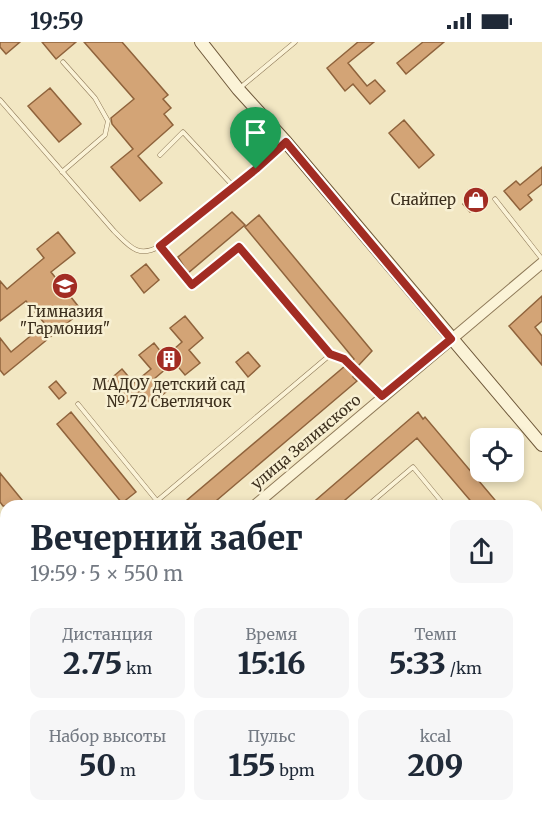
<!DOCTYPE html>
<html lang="ru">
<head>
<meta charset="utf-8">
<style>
	:root { --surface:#fff; --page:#f6f6f7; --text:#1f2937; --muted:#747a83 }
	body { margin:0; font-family:Merriweather,serif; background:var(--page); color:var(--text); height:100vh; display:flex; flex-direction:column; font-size:22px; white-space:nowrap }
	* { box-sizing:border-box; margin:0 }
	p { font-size:20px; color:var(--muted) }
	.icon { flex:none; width:33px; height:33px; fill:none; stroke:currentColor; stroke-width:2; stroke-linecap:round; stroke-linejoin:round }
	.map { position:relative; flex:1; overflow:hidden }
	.sheet { position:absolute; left:0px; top:458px; width:543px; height:320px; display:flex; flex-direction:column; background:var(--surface); border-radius:18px 18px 0 0; box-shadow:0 3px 9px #0003 }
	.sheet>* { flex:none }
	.tools { position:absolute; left:470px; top:386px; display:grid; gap:12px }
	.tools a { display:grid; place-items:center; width:54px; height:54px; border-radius:12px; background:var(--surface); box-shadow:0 3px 9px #0003; font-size:30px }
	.pin { position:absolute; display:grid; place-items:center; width:51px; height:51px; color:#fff; margin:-62px -26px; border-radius:50% 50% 50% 0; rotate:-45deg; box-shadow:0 0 6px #0007 }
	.pin .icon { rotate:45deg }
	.round { display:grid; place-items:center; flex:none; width:63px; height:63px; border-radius:12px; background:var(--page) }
	.head { display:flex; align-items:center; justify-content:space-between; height:102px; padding:0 30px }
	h1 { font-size:33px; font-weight:800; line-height:45px }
	.figures { display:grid; grid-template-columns:repeat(3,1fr); gap:9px; height:102px; padding:6px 30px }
	.figures div { display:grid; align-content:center; border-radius:12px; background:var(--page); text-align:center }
	.figures b { font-size:30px; font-weight:800 }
	.figures small { font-size:16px; font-weight:400 }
	.figures p { font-size:16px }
	.status { display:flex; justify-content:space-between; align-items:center; height:42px; padding:0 30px; background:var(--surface); direction:ltr }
	.status svg { height:16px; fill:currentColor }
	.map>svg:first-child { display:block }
	.building { fill:#d3a476; stroke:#8f633c; stroke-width:1.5 }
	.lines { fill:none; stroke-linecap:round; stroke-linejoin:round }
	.service-casing { stroke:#8e7958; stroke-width:5 }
	.tertiary-casing { stroke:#8e7958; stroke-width:12 }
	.secondary-casing { stroke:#6f593b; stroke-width:14 }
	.service { stroke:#fbf3d7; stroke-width:4 }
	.tertiary { stroke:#fbf3d7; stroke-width:10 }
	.secondary { stroke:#fbf3d7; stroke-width:12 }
	.route-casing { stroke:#fff; stroke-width:12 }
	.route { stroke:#a22c23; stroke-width:8 }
	.labels { text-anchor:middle; stroke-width:5; stroke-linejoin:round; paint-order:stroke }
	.poi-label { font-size:15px; fill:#3c2f1d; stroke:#f8f0d3 }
	.street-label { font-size:15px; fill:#3c2f1d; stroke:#f8f0d3 }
</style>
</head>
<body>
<div class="status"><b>19:59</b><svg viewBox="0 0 49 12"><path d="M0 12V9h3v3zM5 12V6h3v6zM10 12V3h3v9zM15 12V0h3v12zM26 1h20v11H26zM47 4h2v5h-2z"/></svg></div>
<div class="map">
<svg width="542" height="776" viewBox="0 0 542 776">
	<rect width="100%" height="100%" fill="#f2e7c3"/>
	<path class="building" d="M0,0H20L6,12L0,5Z
		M42,0H76L56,17Z
		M84,0H122L168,53L163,57L171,66L164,72L173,83L138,114L162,141L140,159L111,125L133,107L112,82L111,76L134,57Z
		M358,0H374L348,21L367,44L375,38L385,49L370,62L353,42L345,49L327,26Z
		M423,0H444L406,32L397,21Z
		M50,46L81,82L59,100L28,64Z
		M404,78L434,113L419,126L389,91Z
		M542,125V142L528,153L532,158L520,168L504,149L516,139L520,143Z
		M480,147L487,154L470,170L463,162Z
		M232,170L245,183L188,231L178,215Z
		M259,173L372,309L358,324L352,319L354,317L245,185Z
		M58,190L75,211L51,230L82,269L4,333L0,328V296L11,310L45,282L26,259L0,279V239L7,247L44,216L37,207Z
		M146,222L159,238L144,251L131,234Z
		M542,254V279L535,285L542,294V323L509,284Z
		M185,274L203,296L189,308L200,321L185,333L174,320L154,337L166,350L151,362L140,349L126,361L108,339L122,327L134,341L151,327L139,313L154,301L165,315L182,300L170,286Z
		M248,310L260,324L248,335L236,320Z
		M345,324L355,334L353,335L357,339L297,390L210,464H180Z
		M56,339L66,351L59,357L49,345Z
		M71,370L136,450L122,461L57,382Z
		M418,370L423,377L425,375L500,464H475L417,396L338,464H309Z
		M0,431L27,464H3L0,460Z"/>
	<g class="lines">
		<g class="service-casing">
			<path id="service" d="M241,45L295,0
				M0,58L114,189C129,204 138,217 160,204L283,103
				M160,113L183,90L234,145
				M62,130L105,93L108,79L95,56L63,20
				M495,157L542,217
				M160,204L192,243L239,205L330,313L344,317L382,354
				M78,362L157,459
				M151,464L330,313
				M367,464L413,425L445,464
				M0,479L6,486
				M537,508L542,504
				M537,571L542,577
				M0,591L6,586
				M537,658L542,664
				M0,698L6,705
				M62,771L65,774
				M113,771L117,776
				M4,776L10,771
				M145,776L151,771
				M417,776L423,771"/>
		</g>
		<g class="tertiary-casing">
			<path id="tertiary" d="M254,464L542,221
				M0,678L6,673"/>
		</g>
		<g class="secondary-casing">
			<path id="secondary" d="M201,0L238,47L286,100L542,403"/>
		</g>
		<use href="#service" class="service"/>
		<use href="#tertiary" class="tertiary"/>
		<use href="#secondary" class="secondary"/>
	</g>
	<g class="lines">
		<g class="route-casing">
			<path id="route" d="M286,100L451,297L382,354L344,317L330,312L239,205L192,243L160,204L256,127Z"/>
		</g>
		<use href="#route" class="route"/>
	</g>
	<defs>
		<g id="shop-disc" transform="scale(1.35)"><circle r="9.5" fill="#a22c23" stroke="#f8f0d3"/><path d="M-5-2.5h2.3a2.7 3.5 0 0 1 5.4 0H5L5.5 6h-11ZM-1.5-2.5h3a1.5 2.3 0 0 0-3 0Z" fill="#fff"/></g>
		<g id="school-disc" transform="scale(1.35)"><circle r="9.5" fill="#a22c23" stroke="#f8f0d3"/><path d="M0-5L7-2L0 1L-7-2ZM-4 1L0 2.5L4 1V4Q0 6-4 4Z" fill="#fff"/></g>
		<g id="building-disc" transform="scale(1.35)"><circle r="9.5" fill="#a22c23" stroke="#f8f0d3"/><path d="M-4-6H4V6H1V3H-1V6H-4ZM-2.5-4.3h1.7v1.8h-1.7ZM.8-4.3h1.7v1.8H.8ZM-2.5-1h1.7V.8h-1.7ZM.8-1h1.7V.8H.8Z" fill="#fff"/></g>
	</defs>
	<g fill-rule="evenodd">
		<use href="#shop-disc" x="476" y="158"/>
		<use href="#school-disc" x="65" y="244"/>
		<use href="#building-disc" x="169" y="317"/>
	</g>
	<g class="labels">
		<g class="poi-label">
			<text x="456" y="163" text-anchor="end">Снайпер</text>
			<text x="65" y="275">Гимназия<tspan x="65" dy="17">"Гармония"</tspan></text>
			<text x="169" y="348">МАДОУ детский сад<tspan x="169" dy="17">№ 72 Светлячок</tspan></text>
		</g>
		<g class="street-label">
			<text transform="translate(306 400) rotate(-40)" y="5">улица Зелинского</text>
		</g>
	</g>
</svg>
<div class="tools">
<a><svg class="icon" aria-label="locate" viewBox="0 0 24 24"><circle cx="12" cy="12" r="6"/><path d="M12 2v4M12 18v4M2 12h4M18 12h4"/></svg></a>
</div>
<div class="pin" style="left:256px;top:127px;background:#1e9e55"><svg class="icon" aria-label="arrive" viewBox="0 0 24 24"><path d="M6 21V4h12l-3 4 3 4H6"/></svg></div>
<section class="sheet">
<div class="head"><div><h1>Вечерний забег</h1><p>19:59 · 5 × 550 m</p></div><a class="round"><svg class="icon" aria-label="share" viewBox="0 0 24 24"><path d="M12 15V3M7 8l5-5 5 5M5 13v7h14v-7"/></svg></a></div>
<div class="figures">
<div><p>Дистанция</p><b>2.75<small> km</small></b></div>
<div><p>Время</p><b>15:16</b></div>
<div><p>Темп</p><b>5:33<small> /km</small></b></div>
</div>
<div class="figures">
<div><p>Набор высоты</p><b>50<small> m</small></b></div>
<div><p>Пульс</p><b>155<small> bpm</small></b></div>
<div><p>kcal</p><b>209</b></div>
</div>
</section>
</div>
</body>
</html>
